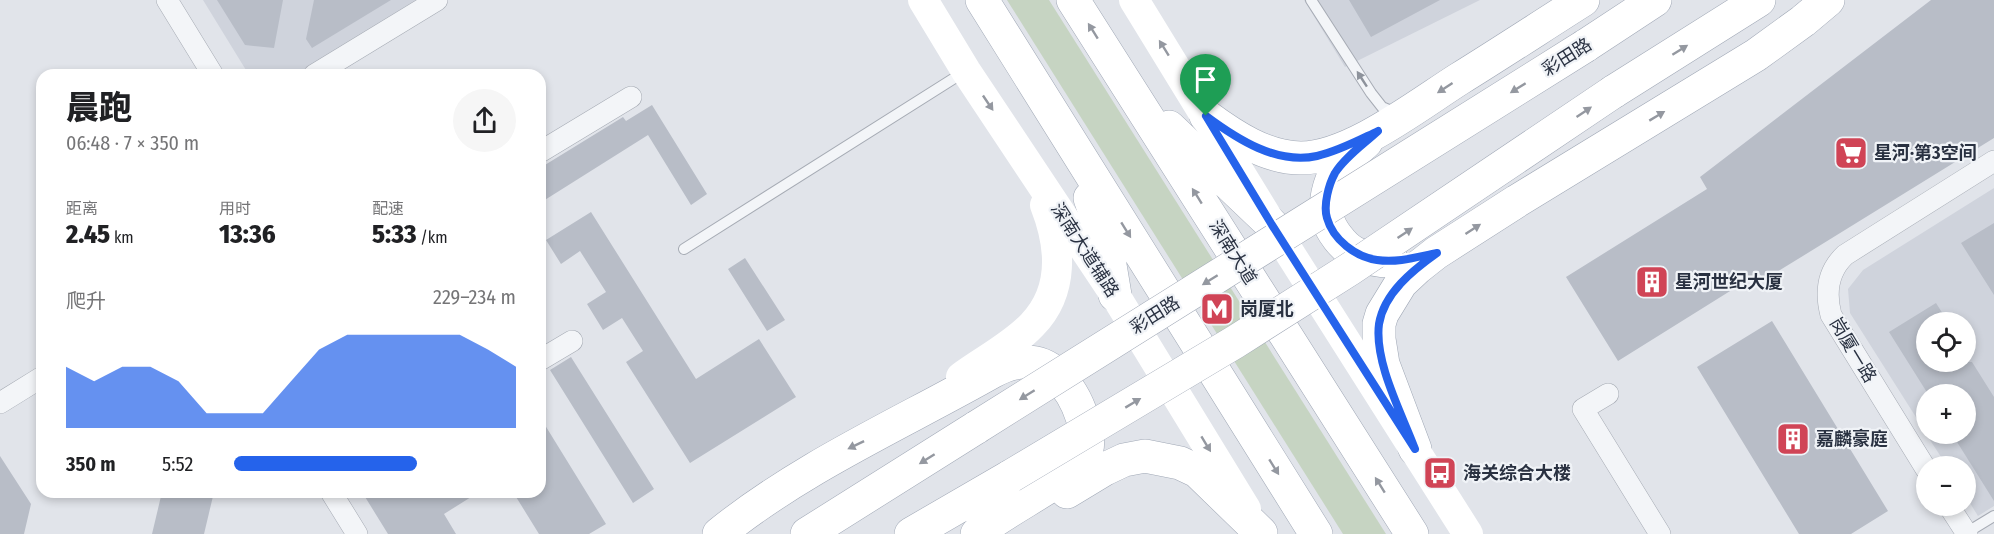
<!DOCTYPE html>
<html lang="zh">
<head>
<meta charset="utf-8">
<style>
	:root { --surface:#fff; --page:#f6f6f6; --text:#202124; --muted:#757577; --accent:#2563eb }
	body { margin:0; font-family:"Fira Sans Condensed","Noto Sans SC",sans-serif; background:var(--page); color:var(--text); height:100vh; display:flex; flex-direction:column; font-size:22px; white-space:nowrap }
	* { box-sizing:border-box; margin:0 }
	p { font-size:20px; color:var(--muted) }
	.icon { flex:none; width:33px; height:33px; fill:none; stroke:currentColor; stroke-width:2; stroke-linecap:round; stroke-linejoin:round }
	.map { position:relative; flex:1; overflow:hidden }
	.sheet { position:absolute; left:36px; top:69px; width:510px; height:429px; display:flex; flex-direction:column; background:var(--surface); border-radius:18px; box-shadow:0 3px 9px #0003 }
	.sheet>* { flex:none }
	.tools { position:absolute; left:1916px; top:312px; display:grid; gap:12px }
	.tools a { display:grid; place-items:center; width:60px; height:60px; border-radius:50%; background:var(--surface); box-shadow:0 3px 9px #0003; font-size:30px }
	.pin { position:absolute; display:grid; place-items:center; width:51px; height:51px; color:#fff; margin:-62px -26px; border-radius:50% 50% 50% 0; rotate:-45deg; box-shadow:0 0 6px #0007 }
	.pin .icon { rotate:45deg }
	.round { display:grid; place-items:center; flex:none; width:63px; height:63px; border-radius:32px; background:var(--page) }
	.summary { display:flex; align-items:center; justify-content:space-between; height:102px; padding:0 30px }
	h1 { font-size:33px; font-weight:800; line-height:45px }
	.stats { display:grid; grid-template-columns:repeat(3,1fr); gap:9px; height:102px; padding:6px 30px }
	.stats div { display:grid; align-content:center }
	.stats b { font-size:26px; font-weight:800 }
	.stats small { font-size:16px; font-weight:400 }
	.stats p { font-size:16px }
	.chart { height:168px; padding:12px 30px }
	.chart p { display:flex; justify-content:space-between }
	.chart svg { width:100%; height:108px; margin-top:6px; fill:var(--accent); opacity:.7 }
	ul { padding:0 30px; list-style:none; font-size:20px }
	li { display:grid; grid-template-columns:96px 72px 1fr; align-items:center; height:45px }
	li i { height:15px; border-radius:8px; background:var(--accent) }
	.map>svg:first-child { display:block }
	.built { fill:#cfd3dc; fill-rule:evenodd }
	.green { fill:#c6d4c2 }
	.building { fill:#b8bdc7 }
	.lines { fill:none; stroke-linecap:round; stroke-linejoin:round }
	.service-casing { stroke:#a6abb4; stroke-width:12 }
	.minor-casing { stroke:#a6abb4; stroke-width:22 }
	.primary-casing { stroke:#a0a8b6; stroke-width:34 }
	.service { stroke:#f3f5f8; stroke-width:10 }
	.minor { stroke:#f3f5f8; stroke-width:21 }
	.secondary { stroke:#fff; stroke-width:30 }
	.primary { stroke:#fff; stroke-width:33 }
	.primary-bridge-casing { stroke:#a0a8b6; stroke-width:34; stroke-linecap:butt }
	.primary-bridge { stroke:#fff; stroke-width:33 }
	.oneway { fill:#9498a0 }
	.oneway2 { fill:#8e939c }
	.route-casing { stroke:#fff; stroke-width:12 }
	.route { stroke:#2563eb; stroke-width:8 }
	.labels { text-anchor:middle; stroke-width:4.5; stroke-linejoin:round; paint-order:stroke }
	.street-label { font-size:18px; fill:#293141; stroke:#f0f3f7 }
	.poi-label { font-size:18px; font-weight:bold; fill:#293141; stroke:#f0f3f7; text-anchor:start }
</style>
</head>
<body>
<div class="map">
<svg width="1994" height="534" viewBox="0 0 1994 534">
	<rect width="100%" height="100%" fill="#e1e4ea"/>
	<path class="built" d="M203,0H436L312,75H249Z
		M1304,0H1480L1345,67Z
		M1994,188V506L1978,516L1965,495V466H1947L1926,434H1965V394H1926V433L1850,313L1848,289L1863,270ZM1926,322H1965V362H1926Z"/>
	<path class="green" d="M1007,0H1049L1386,534H1343Z"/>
	<path class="building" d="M217,0H283L274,48L245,45Z
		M314,0H391L312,48L306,39Z
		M1349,0H1440L1371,37Z
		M1931,0H1994V138L1764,280L1759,273L1618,361L1566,277L1707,189L1700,177Z
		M652,105L707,194L691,205L648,135L540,203V168L623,117L626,121Z
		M591,212L696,379L759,339L796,397L690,463L626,362L643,351L622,318L603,330L587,304L606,292L580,251L561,264L546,240Z
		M1994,223V295L1961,243Z
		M745,258L785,320L767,331L728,269Z
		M1936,303L1948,322H1926V362H1972L1994,397V501L1952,434H1965V394H1928L1889,332Z
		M1772,321L1888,511L1851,534H1799L1697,367Z
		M571,357L654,489L633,503L550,370Z
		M540,417L606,524L589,534H539L513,492H540Z
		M0,456L31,504L24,534H0Z
		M162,492H214L204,534H152Z
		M362,492H479L444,514L456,534H388Z"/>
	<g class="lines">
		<g class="service-casing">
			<path id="service" d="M1311,0L1371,93L1382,107L1396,113
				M684,249L964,72
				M1966,533L1994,516"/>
		</g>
		<g class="minor-casing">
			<path id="minor" d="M167,0L213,75
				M314,75L437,0
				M540,152L631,97
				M540,360L572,341
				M1608,394L1583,409L1660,534
				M0,403L42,377
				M1926,469L1831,315C1825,292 1828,271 1845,255L1994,161
				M331,492L357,534
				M1949,506L1967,534"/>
		</g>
		<g class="primary-casing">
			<path id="primary" d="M982,0L1316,534
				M1073,0L1412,534
				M1585,46L1655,0
				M1613,92L1759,0
				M1206,116C1233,136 1266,158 1301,158C1350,158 1418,105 1459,79C1501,53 1542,26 1583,0
				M1169,127L1272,225
				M1366,142C1355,152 1344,160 1336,172C1329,183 1324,204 1327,217C1330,230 1344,248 1355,253C1367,259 1379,261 1392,261
				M1090,198L1107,247L1115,295
				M1415,449L1383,364L1379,339V324L1382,314L1401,283L1417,268L1436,253L1517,201L1756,55L1803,21L1828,0
				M1067,492L1105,469L1124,460L1145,456L1180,463L1197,471L1261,533
				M719,534C802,467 900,424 992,372C1012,361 1037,356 1056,374C1068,386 1077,401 1082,417C1087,429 1091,444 1084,457C1074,478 1000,512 977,534
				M807,534L977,427
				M911,534L1011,476"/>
		</g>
		<use href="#service" class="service"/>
		<use href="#minor" class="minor"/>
		<path class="secondary" d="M923,0L966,71L1115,295L1246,509
			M1134,0L1272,225L1468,534
			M961,377C984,360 1012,346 1032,325C1065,291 1061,246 1045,205"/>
		<use href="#primary" class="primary"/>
		<g class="primary-bridge-casing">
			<path id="primary-bridge" d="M977,427L1585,46
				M1011,476L1235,342L1350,269L1613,92"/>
		</g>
		<use href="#primary-bridge" class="primary-bridge"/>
	</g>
	<defs><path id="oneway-solid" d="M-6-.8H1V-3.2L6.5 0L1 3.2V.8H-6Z" transform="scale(1.5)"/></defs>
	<g class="oneway">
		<use href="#oneway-solid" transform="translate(1093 31) rotate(-122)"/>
		<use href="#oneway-solid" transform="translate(1164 48) rotate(-122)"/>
		<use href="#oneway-solid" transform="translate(1680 50) rotate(-32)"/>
		<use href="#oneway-solid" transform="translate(1445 88) rotate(147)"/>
		<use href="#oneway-solid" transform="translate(1518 88) rotate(148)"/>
		<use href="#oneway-solid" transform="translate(988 103) rotate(56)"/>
		<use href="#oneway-solid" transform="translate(1584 112) rotate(-34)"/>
		<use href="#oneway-solid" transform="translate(1657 116) rotate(-31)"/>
		<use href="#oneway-solid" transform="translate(1197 196) rotate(-122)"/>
		<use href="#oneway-solid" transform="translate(1473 229) rotate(-33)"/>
		<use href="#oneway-solid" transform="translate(1126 230) rotate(58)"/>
		<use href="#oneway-solid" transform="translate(1405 233) rotate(-34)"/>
		<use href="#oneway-solid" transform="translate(1210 280) rotate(148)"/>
		<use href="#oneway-solid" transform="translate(1027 395) rotate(148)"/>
		<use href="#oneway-solid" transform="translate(1133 403) rotate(-31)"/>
		<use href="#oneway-solid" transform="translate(1206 444) rotate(59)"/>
		<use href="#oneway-solid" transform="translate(856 445) rotate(154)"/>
		<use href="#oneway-solid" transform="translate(927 459) rotate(148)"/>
		<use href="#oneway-solid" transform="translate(1274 467) rotate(58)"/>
		<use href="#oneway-solid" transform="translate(1380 485) rotate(-122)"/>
	</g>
	<use class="oneway2" href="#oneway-solid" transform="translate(1362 79) rotate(-123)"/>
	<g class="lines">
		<g class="route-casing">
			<path id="route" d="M1206,116C1237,139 1277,165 1317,156C1339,151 1359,140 1378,131C1364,144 1345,157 1335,173C1329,184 1323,205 1327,218C1333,240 1356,257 1377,260C1398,263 1417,257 1437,253C1413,270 1384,293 1379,324C1374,362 1402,414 1415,449L1272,225Z"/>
		</g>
		<use href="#route" class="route"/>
	</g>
	<defs>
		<g id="supermarket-square" transform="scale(1.725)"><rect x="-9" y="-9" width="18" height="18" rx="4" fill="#d04456" stroke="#f0f3f7"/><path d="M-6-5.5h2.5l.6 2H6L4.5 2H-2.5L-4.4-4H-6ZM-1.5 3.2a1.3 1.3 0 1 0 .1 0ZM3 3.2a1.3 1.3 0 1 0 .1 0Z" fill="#fff"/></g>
		<g id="building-square" transform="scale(1.725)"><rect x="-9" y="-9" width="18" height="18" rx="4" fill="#d04456" stroke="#f0f3f7"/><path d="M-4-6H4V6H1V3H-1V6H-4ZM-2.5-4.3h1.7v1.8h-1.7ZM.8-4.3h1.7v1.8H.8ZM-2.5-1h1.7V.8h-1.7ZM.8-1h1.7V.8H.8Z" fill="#fff"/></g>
		<g id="metro-square" transform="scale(1.725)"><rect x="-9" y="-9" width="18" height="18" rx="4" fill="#d04456" stroke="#f0f3f7"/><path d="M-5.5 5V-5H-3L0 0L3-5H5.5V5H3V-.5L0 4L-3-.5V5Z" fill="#fff"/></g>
		<g id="bus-square" transform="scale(1.725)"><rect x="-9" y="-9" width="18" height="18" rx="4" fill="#d04456" stroke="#f0f3f7"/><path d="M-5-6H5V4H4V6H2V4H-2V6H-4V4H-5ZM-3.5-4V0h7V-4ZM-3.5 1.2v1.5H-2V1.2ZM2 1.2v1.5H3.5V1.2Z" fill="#fff"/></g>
	</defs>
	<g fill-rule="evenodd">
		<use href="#supermarket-square" x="1851" y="153"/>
		<use href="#building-square" x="1652" y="282"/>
		<use href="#metro-square" x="1217" y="309"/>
		<use href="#building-square" x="1793" y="439"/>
		<use href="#bus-square" x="1440" y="473"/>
	</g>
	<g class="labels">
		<g class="street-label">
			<text transform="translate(1567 57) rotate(-32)" y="6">彩田路</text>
			<text transform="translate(1085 250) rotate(57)" y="6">深南大道辅路</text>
			<text transform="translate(1233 252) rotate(58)" y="6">深南大道</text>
			<text transform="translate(1155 315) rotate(-32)" y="6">彩田路</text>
			<text transform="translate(1853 350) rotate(59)" y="6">岗厦一路</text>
		</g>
		<g class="poi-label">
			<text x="1874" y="159">星河·第3空间</text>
			<text x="1675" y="288">星河世纪大厦</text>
			<text x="1240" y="315">岗厦北</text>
			<text x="1816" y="445">嘉麟豪庭</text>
			<text x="1463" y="479">海关综合大楼</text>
		</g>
	</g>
</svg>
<div class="tools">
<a><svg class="icon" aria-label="locate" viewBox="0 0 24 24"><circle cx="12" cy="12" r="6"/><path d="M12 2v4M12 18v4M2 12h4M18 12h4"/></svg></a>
<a>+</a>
<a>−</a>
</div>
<div class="pin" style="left:1206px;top:116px;background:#1e9e55"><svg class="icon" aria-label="arrive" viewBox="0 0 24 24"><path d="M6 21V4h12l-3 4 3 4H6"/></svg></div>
<section class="sheet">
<div class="summary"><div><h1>晨跑</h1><p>06:48 · 7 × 350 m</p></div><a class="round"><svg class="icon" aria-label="share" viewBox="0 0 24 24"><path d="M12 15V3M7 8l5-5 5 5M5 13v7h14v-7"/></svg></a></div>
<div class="stats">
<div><p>距离</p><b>2.45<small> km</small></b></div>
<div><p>用时</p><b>13:36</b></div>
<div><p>配速</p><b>5:33<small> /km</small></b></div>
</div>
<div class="chart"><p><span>爬升</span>229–234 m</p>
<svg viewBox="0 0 160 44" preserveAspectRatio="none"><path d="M0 44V19L10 25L20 19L30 19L40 25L50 38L60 38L70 38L80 25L90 12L100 6L110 6L120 6L130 6L140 6L150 12L160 19V44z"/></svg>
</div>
<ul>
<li><b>350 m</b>5:52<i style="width:65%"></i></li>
</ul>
</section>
</div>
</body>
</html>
